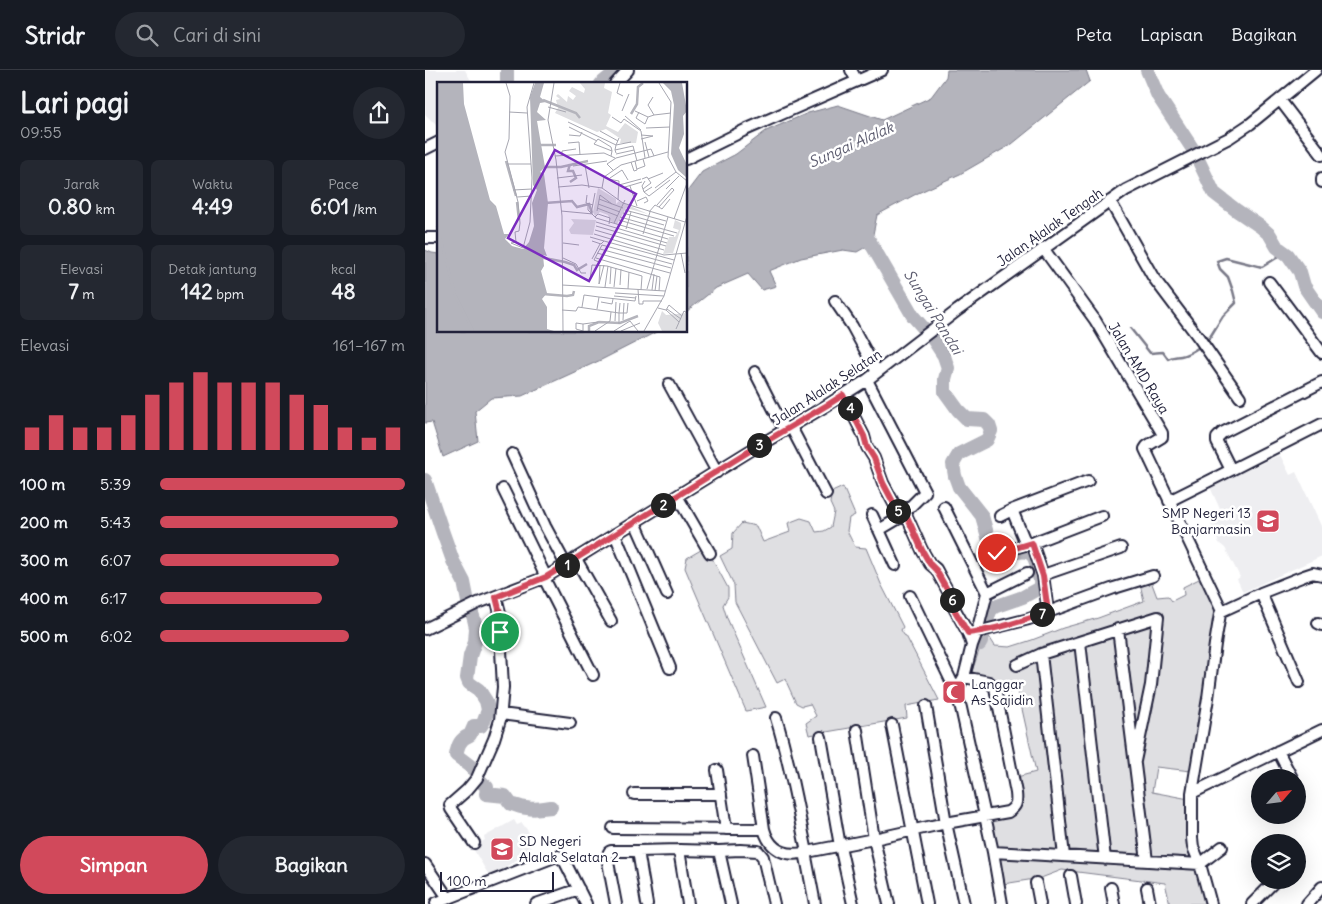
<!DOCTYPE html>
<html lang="id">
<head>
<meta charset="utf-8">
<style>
	:root { --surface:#171b24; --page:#242831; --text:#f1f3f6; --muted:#9ea1a6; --line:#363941; --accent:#d1495b }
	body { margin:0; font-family:Delius,sans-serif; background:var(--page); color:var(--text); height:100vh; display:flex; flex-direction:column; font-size:19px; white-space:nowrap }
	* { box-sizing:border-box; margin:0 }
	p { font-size:16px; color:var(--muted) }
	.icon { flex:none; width:28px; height:28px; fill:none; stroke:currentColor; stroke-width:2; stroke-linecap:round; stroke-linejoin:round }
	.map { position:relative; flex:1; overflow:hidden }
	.sheet { display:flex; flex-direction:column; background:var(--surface); width:425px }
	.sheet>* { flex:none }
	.needle { width:32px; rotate:62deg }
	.controls { position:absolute; left:826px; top:699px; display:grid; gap:10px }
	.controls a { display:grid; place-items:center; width:55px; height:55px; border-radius:50%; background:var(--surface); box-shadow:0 5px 20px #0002; font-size:25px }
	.scale { position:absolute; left:15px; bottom:12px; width:114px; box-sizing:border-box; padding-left:5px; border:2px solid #22223b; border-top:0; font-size:14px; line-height:18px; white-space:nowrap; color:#22223b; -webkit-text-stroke:4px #fff; paint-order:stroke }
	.pin { position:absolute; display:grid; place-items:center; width:42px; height:42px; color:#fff; margin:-21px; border:2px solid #fff; border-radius:50%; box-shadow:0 1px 5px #0007 }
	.km { position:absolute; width:25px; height:25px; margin:-12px; border-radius:50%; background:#222; color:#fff; font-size:14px; line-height:25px; text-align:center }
	.round { display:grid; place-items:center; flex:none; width:52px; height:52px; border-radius:26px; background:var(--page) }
	.summary { display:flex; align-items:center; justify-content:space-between; height:85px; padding:0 20px }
	h1 { font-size:28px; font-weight:700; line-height:38px }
	.stats { display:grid; grid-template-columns:repeat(3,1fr); gap:8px; height:85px; padding:5px 20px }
	.stats div { display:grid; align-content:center; border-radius:8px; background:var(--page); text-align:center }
	.stats b { font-size:21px; font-weight:700 }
	.stats small { font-size:14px; font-weight:400 }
	.stats p { font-size:14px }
	.chart { height:140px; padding:10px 20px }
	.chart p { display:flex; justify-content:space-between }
	.chart svg { width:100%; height:90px; margin-top:5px; stroke:var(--accent); stroke-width:6 }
	.cta { display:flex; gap:10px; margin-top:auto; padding:10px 20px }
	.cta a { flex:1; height:58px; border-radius:30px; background:var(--accent); color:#fff; font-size:20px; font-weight:700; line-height:58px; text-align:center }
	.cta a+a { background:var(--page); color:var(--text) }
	ul { padding:0 20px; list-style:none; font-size:16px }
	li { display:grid; grid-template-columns:80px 60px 1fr; align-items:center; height:38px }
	li i { height:12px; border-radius:6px; background:var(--accent) }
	header { display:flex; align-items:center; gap:30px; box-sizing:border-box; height:70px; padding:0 25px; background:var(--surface); border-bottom:1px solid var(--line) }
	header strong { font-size:24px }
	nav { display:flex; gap:28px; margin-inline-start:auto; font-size:18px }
	.search { width:350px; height:45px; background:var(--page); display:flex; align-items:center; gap:12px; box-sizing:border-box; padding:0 18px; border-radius:28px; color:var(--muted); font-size:19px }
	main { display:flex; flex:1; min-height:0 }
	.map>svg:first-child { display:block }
	.built { fill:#eeeef1 }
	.green { fill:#dfdfe2; stroke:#80808e }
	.water { fill:#b4b4bc; stroke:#7a7a88 }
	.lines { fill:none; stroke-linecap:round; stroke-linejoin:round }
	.stream { stroke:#7a7a88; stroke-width:2.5 }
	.river { stroke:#b4b4bc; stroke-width:14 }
	.minor-casing { stroke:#22223b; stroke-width:14 }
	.minor { stroke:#fff; stroke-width:10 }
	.route-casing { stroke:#fff; stroke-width:10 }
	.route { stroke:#d1495b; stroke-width:6 }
	.labels { text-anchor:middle; stroke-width:5; stroke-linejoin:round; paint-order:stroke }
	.street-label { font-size:14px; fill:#22223b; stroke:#fff }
	.poi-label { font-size:14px; fill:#22223b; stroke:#fff; text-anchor:start }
	.water-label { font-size:15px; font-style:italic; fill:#5c5c6f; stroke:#fff }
	.inset-river { fill:none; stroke:#b4b4bc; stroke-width:2.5 }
	.inset-road { fill:none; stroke:#a7a7b1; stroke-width:1 }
	.view { fill:#7b2cbf; fill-opacity:0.15; stroke:#7b2cbf; stroke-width:2.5 }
	.inset-edge { fill:none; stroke:#22223b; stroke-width:2.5 }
</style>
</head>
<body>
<header>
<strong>Stridr</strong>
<div class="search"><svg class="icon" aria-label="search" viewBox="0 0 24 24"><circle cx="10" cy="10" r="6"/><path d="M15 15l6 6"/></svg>Cari di sini</div>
<nav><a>Peta</a><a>Lapisan</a><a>Bagikan</a></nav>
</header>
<main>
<section class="sheet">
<div class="summary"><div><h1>Lari pagi</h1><p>09:55</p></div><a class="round"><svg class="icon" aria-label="share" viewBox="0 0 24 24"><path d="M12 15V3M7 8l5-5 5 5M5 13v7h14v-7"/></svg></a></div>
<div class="stats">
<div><p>Jarak</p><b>0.80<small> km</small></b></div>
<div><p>Waktu</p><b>4:49</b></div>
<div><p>Pace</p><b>6:01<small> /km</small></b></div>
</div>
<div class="stats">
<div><p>Elevasi</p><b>7<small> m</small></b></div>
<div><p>Detak jantung</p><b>142<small> bpm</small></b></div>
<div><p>kcal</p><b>48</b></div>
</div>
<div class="chart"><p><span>Elevasi</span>161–167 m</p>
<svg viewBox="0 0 160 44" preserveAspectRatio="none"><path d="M5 44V33M15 44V27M25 44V33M35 44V33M45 44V27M55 44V17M65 44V11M75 44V6M85 44V11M95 44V11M105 44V11M115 44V17M125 44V22M135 44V33M145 44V38M155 44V33"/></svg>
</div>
<ul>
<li><b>100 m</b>5:39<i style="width:100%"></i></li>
<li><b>200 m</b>5:43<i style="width:97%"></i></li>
<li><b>300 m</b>6:07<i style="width:73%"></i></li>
<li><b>400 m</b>6:17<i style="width:66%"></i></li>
<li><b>500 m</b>6:02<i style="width:77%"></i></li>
</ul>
<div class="cta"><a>Simpan</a><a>Bagikan</a></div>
</section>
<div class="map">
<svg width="897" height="834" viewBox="0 0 897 834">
	<rect width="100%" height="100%" fill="#fff"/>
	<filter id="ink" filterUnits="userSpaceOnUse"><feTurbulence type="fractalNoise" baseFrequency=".02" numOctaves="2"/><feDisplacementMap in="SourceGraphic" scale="10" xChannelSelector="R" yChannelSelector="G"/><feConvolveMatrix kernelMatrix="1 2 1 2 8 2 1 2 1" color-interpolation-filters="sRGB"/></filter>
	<g filter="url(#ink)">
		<path class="built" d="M0,0H40L48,14H14V58L0,44Z
			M855,385L865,405L871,402L897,458V486L818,522L812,509L815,507L800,478L794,473L786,454L799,448L785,417Z
			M89,750L92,755L97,753L108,768L102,772L107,780L65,807L47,777L60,770L59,767Z"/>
		<path class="green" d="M418,417L430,445L424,448L422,461L430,477L441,478L456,514L478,557L476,560L479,565L481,566L514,630L481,636L482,648L384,665L381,653L391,646L385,634L377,636L371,633L360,609L352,613L310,532L309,515L295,486L307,479L308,463L317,453L331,456L338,472L365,462L363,453L376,448L386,451L391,462L399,461L406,457L409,442L405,433L407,422Z
			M281,477L303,518V527L298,535L302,548L341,637L321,641L260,498L262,488Z
			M778,507L793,539L766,701L731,697L727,722L764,729L784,834H745L740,813L637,800L616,808L578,814L566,747L592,741L598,733L592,707L611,702L593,621L576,623L546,604L558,569L563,565L570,576L585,577L607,570L638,558L673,548L719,531L715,514L726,511L732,527L743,526L747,531L759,525L758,517Z"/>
		<path class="water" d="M522,0H661L665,11L587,74L535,104L493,123L452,145L446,174L432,182L418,180L376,188L344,201L351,216L337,220L323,204L291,218L261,242V123L277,102L311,84L341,61L383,43L413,35L457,50L506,27L521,7Z
			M0,180L7,183L14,184V261H233L178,289L97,326L66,328L50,341L53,371L18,387L7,352L0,353Z"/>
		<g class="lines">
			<path class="stream" d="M706,259L725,283L738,282L743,289C748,286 751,287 756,286C765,284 770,280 777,275
				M781,271L785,267L798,246L811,233L808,221L803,207L795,199L792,191L801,188L837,197L853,187L852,177"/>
			<path class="river" d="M722,0L733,26L769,81L789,123L811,140L836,157L845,165L852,177L863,185L875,202L879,216L897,242
				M82,14V0
				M176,14L193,0
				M437,158L488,246L508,269L519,286L523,298L520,309V322L533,340L542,349L559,350L564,355L566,361L562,370L534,384L528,394L530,406L534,417L557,446L567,481L573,487C611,475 610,482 616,517L598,527L569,537L565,541L555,574
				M0,410L18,463L28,491L39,512L43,532L49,549L51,558L50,572L45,586L42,608L44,613L54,620L61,631L63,640L59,651L56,656H49L45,665C35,669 33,675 31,685L48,698L54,710L62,717L61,724L80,726L86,734C91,735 96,738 102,738C110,740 118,738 126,737"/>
			<g class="minor-casing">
				<path id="minor" d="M426,0L432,11
					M190,14L203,0
					M855,30L897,85
					M0,79L14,72
					M261,89L320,60L457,0
					M897,108V112
					M685,131L728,207L774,268L815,327
					M0,168H14
					M618,178L670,250L737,363V367L722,376L720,379L797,541
					M844,212L897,283
					M410,231L427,256L452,302
					M330,302L360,361
					M442,310L500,422L480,442L497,480L505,494L511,499L527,529L528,536L543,563L547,575
					M244,314L292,402
					M418,325L439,366L442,377L449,388L458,413L476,447
					M366,357L401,424
					M87,384L120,456L141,495
					M806,400L897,354
					M78,419L121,507
					M252,426L285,483
					M744,431L806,400L792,372V368L797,363L897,312
					M519,437L562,523
					M587,440L663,411
					M447,445L454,460
					M575,446L587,440L601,474
					M210,452L242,524
					M190,464L245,598
					M572,483L607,473
					M151,489L186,551
					M470,495L454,460L476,447L479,443
					M618,505L696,478
					M119,508L168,605
					M836,523L874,612
					M485,526L531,621
					M623,542L618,505L607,473L677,446
					M893,553L897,555
					M0,559L53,533L121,507L323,382L404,334L442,310L533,240L701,120L804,68L825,54L891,0
					M693,559L722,791
					M548,563L604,549L689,518L728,506
					M655,572L680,789
					M616,584L639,786
					M592,595L616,584L733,547L726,615L710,691
					M501,636L521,753L539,834
					M76,644L145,653
					M467,655L502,834
					M432,660L449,769L464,834
					M396,667L415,776L428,834
					M853,681L867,708
					M328,686L339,759C345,781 362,787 382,782C372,737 365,692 351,648
					M292,700L301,759
					M872,719H873
					M767,723L897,660
					M209,724H296
					M188,758L339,759
					M49,773L26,739L25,735L42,720L52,708L69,669L75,650L78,617L75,562L76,547L71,527
					M254,780L263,834
					M213,781L222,834
					M294,781L306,834
					M380,782L390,834
					M382,782L449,769L521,753L583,742C592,736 592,732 591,723L570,618L564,612L539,607
					M568,782L775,794L797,777
					M0,794L23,828
					M646,806L651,834
					M611,813L615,834
					M686,818L689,834
					M722,818L725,834
					M11,833L129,787L133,786L140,792L161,834
					M111,834L154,819
					M191,834L182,787L184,782L186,781H213L254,780L294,781L315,780L333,781L338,787L349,834
					M577,834L568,782L536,638L531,621L539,607L547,575L552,562L562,523L602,503
					M786,834L775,794L768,777L767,768V723L783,628L790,574L795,544L797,541L836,523L879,506L888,503L897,505
					M827,834L851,810
					M882,834L897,817"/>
			</g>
			<use href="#minor" class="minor"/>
		</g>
	</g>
	<g class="lines" filter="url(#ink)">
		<g class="route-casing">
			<path id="route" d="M75,562L76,547L71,527L121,507L323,382L404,334L418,325L439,366L442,377L449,388L458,413L476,447L480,442L497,480L505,494L511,500L528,530V536L530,541L543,563C570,560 598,551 623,542L618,506L607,473L572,483"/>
		</g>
		<use href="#route" class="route"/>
	</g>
	<defs>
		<g id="school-square" transform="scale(1.25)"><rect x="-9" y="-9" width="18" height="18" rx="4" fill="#d1495b" stroke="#fff"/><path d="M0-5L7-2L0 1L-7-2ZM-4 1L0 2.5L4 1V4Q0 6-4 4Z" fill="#fff"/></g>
		<g id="mosque-square" transform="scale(1.25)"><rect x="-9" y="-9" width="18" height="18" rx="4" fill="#d1495b" stroke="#fff"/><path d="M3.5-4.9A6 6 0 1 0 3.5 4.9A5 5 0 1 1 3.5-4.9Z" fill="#fff"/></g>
	</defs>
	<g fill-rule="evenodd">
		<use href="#school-square" x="843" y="451"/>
		<use href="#mosque-square" x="529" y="622"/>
		<use href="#school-square" x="77" y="779"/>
	</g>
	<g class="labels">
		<g class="street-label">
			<text transform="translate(625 157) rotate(-35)" y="5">Jalan Alalak Tengah</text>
			<text transform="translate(714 298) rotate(59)" y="5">Jalan AMD Raya</text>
			<text transform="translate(402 317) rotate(-33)" y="5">Jalan Alalak Selatan</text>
		</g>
		<g class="poi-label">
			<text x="826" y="448" text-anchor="end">SMP Negeri 13<tspan x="826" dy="16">Banjarmasin</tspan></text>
			<text x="546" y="619">Langgar<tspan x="546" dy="16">As-Sajidin</tspan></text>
			<text x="94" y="776">SD Negeri<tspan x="94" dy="16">Alalak Selatan 2</tspan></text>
		</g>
		<g class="water-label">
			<text transform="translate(426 75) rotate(-24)" y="5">Sungai Alalak</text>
			<text transform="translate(508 242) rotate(58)" y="5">Sungai Pandai</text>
		</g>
	</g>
	<g transform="translate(12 12)">
		<rect width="250" height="250" fill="#fff"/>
		<path d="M143,1H168L167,6L175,10L171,31L174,33L169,44L181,50L188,41L201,50L199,61H183L184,57L169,47L160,50L118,31L121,26L119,18L123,17L119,14L121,12L130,20L131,14L136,18L139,14L132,9L135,5L147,11L148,7ZM161,106L179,117V122L182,119L211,132L189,126L180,142L173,139L171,133L163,130L158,134L156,130ZM134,137L159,138L156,153L134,152L132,148L137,141ZM238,138L244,141V146L236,171L226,172L232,155H238L242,148L236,146ZM225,229L229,233L250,231V249H225L221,241Z" fill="#dfdfe2"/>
		<path d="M0,1H26L27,22L53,118L59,124L67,152H72L68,157L75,164L86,167L92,160L97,144L95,121L100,108L96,103L93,15L98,1H107L103,15L109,20L103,21L100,30L109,38L100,39L108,85L103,90L107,92L111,121L107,166L110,174L106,173L107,184L104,189L110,211L105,217L110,225V247L117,249H0ZM226,1H245L250,29L246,34L247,52L242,66L250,83V96L241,88L234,72L237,23L234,9Z" fill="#b4b4bc"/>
		<path class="inset-river" d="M106,18L139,31L143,36M194,32L200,22L201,5L206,1M103,63H119M69,79L79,114M133,82L131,89H136L139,96L133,100M103,85H124L151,79M80,120L82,138M108,121L135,119L140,125L152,122L155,131M0,144L18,213L36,249M102,175L128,180L137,183L140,188L150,182M106,212L130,214L136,213L137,209M152,249V244L162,240L183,241L201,234"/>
		<path class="inset-road" d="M69,1L73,14L72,57L68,70L81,120L83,141L82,149L78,150L79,160L74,161L86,166L93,140L95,96L90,25L97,1M117,1L111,38L119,78L125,134L126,249M183,1L180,11L186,14M222,1L234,20L231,75L239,90L250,99M216,15L211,23L217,33L234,31M111,25L129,30M185,29L192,12M198,29L211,35L217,33M72,30L90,31M202,30L199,36L208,42L211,35M188,34L204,48M175,35L184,41L187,37M187,37L204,49L208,76M131,40L179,63L182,56M132,45L160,59M209,46L233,45M163,49L181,59M132,53L143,54L145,50M204,53L216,54L204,57M208,60L212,75M131,61L142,60L143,73M178,68L179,63L194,60M231,70L184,83L167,95L165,106L186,121L248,140M179,71L178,68L196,64L200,79M179,72L197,68M125,73V69L139,67M118,74L167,71L178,76M174,74L175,69L174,65L161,57L157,62L175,69M194,80L197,89L200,88L198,79M70,82H94M148,83L152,106M136,84L170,79M200,87L208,84L206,77M176,88L170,82L179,76L214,67L217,74M120,96L145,93M173,96L185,88L191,98M171,97L182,99L181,118M205,97L210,95L214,101L206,107M211,97L226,91M208,99L205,104L207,110L215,105M182,103L204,97M193,104L200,124M121,105L145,103L165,106M188,105L205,100M218,106L239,90M229,107L242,94M76,108L95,107M207,110L212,114L233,98M150,113L149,121L156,123M80,115L95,114M162,117L186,126M200,119L209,115L211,119L207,121M161,122L183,130M151,123V128L159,136L231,157M220,123L235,106L237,108M222,125L225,127L233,117M160,126L181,134M188,128L229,139M124,129L156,132M160,129L163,113L175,122M212,130L218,123L222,125L237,108M186,131L227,143M154,132L158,111M158,135L161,132L173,136L172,142M183,135L240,151M237,137L250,101M182,138L237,154M159,140L230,161M177,141L188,118M159,144L229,164M189,147L194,130M158,148L227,168M157,152L227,173L250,171M206,152L213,130M153,155L167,159L164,162L155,159M167,159L237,178M126,161L142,163M163,167L234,186M160,171L233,191M244,171L248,191M126,176L139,182L144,191H149M159,176L223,195L222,209M155,177L163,162M162,180L157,178L165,163L235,182M153,198L155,183L170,184L205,194L204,208M162,202L167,183M162,202L163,183M173,202L174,185M125,203L228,209M183,203L184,187M168,205L171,184M177,205L179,186M191,207L192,190M201,207L202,222H206V219H225M210,207L231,135M215,208L217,192M218,209L220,194M178,211L227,214M177,214L199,216M164,220L175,222L176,217M183,221L182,231H190L191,221M145,225L147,213L162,215M221,226L229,228L232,223L245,234M160,227L162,215L198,219L199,214M230,227L244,237M125,228L139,229L141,225L182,231V242M229,228L242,240M186,238L187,221M178,239L179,220M239,247L247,229L250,231M146,249V242L161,240M146,249L139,247V241L146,242M158,249L173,239L174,230M177,249L193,239L201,249M184,249L203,241M207,249L227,214L250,134"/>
		<path class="view" d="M118,68L199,112L152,199L71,156Z"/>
		<rect width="250" height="250" class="inset-edge"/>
	</g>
</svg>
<div class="controls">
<a><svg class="needle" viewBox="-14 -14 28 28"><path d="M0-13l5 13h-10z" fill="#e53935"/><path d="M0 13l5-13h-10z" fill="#9ea1a6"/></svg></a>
<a><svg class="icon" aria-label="layers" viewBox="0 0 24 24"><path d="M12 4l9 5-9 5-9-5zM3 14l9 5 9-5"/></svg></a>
</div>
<div class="scale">100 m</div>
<div class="pin" style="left:75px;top:562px;background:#1e9e55"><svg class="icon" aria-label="arrive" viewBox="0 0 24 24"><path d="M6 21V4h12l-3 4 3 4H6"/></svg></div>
<div class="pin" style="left:572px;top:483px;background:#d93025"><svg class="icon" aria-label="check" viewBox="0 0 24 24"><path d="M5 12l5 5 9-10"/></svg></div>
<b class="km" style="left:142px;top:495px">1</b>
<b class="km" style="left:238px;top:435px">2</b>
<b class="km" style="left:334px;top:375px">3</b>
<b class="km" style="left:425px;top:338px">4</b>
<b class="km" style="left:473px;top:441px">5</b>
<b class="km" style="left:527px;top:530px">6</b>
<b class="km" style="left:617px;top:544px">7</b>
</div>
</main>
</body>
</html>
